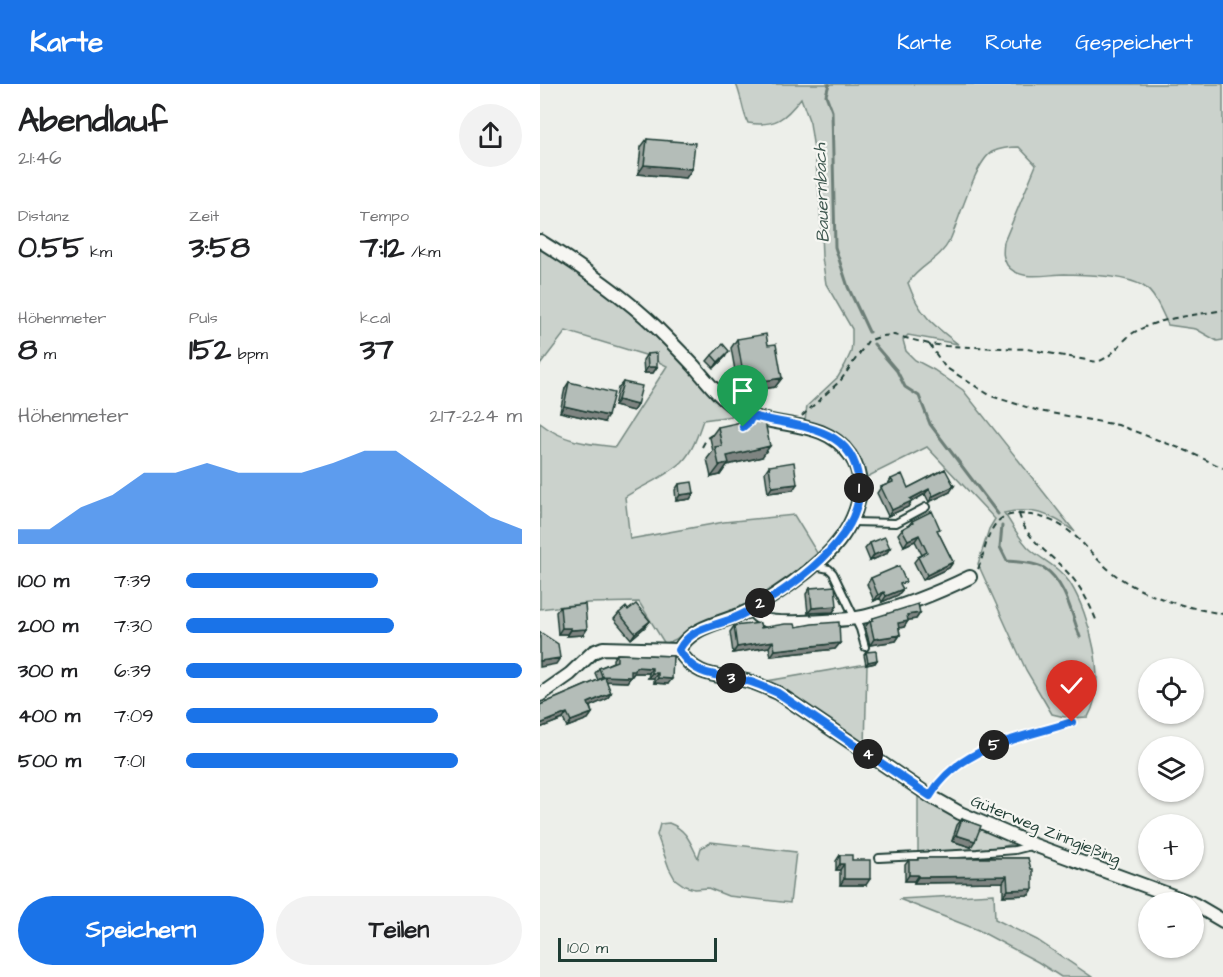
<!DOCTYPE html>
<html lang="de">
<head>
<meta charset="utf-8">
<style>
	:root { --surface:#fff; --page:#f2f2f2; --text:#202124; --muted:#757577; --accent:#1a73e8 }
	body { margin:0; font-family:"Architects Daughter",sans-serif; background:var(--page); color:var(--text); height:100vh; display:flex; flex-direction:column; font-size:22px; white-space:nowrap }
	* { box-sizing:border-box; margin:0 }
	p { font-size:20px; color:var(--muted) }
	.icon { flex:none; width:33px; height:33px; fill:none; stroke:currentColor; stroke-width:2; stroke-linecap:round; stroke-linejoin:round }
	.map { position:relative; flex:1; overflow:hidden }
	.side { display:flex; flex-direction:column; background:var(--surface); width:540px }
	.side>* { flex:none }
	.tools { position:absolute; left:598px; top:574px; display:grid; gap:12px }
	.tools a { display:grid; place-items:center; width:66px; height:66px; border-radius:50%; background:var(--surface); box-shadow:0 2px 4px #0004; font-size:30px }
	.scale { position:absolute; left:18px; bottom:15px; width:159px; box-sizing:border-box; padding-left:6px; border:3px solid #1f3d34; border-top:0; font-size:16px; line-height:21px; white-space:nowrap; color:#1f3d34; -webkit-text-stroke:4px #f6f6f2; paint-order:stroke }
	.pin { position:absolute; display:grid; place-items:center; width:51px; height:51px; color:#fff; margin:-62px -26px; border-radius:50% 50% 50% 0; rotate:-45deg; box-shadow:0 0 6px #0007 }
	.pin .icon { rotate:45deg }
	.km { position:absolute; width:30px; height:30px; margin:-15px; border-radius:50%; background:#222; color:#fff; font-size:16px; line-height:30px; text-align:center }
	.round { display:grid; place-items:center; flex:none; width:63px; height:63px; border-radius:32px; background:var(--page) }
	.head { display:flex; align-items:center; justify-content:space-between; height:102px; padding:0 18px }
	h1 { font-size:33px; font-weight:800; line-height:45px }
	.metrics { display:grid; grid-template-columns:repeat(3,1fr); gap:9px; height:102px; padding:6px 18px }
	.metrics div { display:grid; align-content:center }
	.metrics b { font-size:30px; font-weight:800 }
	.metrics small { font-size:16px; font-weight:400 }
	.metrics p { font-size:16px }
	.chart { height:168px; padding:12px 18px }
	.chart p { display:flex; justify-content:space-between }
	.chart svg { width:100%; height:108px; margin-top:6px; fill:var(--accent); opacity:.7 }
	.primary-button { display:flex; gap:12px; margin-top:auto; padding:12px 18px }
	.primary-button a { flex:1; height:69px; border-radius:36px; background:var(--accent); color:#fff; font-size:24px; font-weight:800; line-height:69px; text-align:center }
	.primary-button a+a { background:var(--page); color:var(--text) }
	ul { padding:0 18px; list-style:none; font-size:20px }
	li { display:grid; grid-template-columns:96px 72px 1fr; align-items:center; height:45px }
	li i { height:15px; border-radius:8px; background:var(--accent) }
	header { display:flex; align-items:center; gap:36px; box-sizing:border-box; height:84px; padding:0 30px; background:var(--accent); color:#fff }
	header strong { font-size:28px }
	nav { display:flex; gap:33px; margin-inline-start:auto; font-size:21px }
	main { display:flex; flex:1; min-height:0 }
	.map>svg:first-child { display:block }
	.green { fill:#cbd2cc; stroke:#758880; stroke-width:1.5 }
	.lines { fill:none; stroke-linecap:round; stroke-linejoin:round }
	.stream { stroke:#6c7e77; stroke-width:3 }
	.service-casing { stroke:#1f3d34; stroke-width:10 }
	.minor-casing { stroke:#1f3d34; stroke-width:16 }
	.path { stroke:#1f3d34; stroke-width:2; stroke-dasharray:6 4.5; stroke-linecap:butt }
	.service { stroke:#f6f6f2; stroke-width:6 }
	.minor { stroke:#f6f6f2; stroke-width:12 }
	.wall { fill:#9ba39e; stroke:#1f3d34; stroke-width:1.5 }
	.shaded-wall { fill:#7e8481; stroke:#1f3d34; stroke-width:1.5 }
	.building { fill:#b4bdb8; stroke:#1f3d34; stroke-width:1.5 }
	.route-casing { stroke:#fff; stroke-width:12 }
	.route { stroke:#1a73e8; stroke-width:8 }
	.labels { text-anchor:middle; stroke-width:4.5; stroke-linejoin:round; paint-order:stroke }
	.street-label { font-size:16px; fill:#1f3d34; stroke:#f6f6f2 }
	.water-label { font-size:18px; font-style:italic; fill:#3f5850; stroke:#f6f6f2 }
</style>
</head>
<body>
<header>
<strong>Karte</strong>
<nav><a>Karte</a><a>Route</a><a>Gespeichert</a></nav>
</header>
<main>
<section class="side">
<div class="head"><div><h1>Abendlauf</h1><p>21:46</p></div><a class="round"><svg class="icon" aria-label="share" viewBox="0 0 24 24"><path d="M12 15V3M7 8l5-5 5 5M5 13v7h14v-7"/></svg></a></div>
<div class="metrics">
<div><p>Distanz</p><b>0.55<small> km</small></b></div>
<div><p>Zeit</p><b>3:58</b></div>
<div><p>Tempo</p><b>7:12<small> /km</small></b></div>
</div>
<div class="metrics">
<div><p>Höhenmeter</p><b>8<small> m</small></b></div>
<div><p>Puls</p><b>152<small> bpm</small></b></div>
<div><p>kcal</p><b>37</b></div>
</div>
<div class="chart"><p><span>Höhenmeter</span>217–224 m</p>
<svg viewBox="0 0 160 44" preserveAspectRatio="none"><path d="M0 44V38L10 38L20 29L30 24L40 15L50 15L60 11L70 15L80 15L90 15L100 11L110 6L120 6L130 15L140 24L150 33L160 38V44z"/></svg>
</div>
<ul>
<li><b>100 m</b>7:39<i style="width:57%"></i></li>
<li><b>200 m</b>7:30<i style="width:62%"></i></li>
<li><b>300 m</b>6:39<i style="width:100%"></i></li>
<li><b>400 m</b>7:09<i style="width:75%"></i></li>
<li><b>500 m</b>7:01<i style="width:81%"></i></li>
</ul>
<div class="primary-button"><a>Speichern</a><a>Teilen</a></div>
</section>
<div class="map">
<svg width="683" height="893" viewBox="0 0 683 893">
	<rect width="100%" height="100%" fill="#edefea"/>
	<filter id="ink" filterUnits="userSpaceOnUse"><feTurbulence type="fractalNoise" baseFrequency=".0167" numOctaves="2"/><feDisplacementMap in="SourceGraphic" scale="12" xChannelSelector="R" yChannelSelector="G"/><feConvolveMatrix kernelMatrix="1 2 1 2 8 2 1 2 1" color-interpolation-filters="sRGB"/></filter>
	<g filter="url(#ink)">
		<path class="green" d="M196,0H683V256L677,257L656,245L628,241C622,228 615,209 603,202C584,191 546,191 525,190C507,190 479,198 467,181C462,173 463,167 464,158L496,81L479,63C470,63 461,64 452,68C435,78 419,137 410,156C399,177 381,180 368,199C379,230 393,241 418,260L368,251L363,256L366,267L375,276L394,286L423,306L535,448C513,431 492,422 464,429C472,440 480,457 491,466C504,477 520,484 530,499C550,531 568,599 548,633L529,634L512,630L486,586L438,480L449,445L455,435L387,363L323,395C311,357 303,349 265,336L267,322L298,293L305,281L311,268L312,259V245L286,200L282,173L280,122L276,79L270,39L261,14C245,35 235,43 208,39C202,26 202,14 196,0Z
			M0,161L87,223L200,331L163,336C158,350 153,367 142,378C126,393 103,401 85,413L90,455L184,438L254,431L279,472L257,490L204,524L149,544L136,555L125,560L99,518L48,519L0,525V339C24,358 46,360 75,363L127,282L105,271L26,247L0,281Z
			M327,580L325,663L221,598Z
			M378,709L476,759L450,766L378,769Z
			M129,739C147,746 150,758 158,774L161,764L171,758L256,768L250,819L188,812L168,804L154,805L145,802L135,795L129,784L117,751L120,740Z
			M454,810L455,835L497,856L552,893H521L498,878L438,846L359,815Z"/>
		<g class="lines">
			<path class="stream" d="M289,0L286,11L292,27L295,163L308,203L329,248
				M334,260L357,287L365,303L379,312L390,340L458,430
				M462,442L460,463L467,477C478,478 494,478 504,484C525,497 532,531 540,553"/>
			<g class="service-casing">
				<path id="service" d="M312,438L356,439L386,423
					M275,482L289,485L293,489L320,545L325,563
					M339,774L437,769L475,766L491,762"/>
			</g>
			<g class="minor-casing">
				<path id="minor" d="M0,157C40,182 82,210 116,243C129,256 142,269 154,282C168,298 181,316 199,326C235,347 283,332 310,371C334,406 310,450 282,475C261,494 236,511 212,525C188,539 153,539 139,566
					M212,525C215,531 219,534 225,536C239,541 312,536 327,532C362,523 397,509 430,493
					M139,566C156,596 182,590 211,598C220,601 229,605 238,609L390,712L420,729L494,761L652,819
					M0,611L30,590L53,568L63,564L139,566
					M654,820L683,837"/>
			</g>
			<path class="path" d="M389,260L405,283L451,312L499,327L578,341L647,367L683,384
				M262,332L301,296L328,257L342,252L354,251L389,260L406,262L487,265L557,278C573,273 580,258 593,249C620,233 652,232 683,226
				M162,363L167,354L176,348
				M479,430C486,456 512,471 529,490C542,504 550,521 557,538
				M438,485C445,470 447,441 464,433C472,429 483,430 491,431C538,438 547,474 583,496C612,515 650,524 683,530
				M395,704C435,656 477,657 532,638"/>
			<use href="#service" class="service"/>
			<use href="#minor" class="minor"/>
		</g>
		<path class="wall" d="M107,55L152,85L146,94L98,90L101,63Z
			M197,255L228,261L242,294L235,303L199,309L191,264Z
			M107,270L117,283L113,289H104L103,276Z
			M172,271L185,273L174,284L167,277Z
			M29,298L64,338L20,328L25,304Z
			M83,298L97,321L93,327L74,322L78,304Z
			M178,343L222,373L187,381L180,391L171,393L167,375L173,367L170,354Z
			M229,382L253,406L228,409L225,388Z
			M405,385L410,408L389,418L385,410L371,418L368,423L348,432L337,409L341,403L348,400L351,395L368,404Z
			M139,400L154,409L150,415L136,417L135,406Z
			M372,437L398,448L413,478L409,484L383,496L374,478L378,473L382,471L375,457L364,462L358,450L362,445L369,441Z
			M330,459L350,464L346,470L330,477L325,465Z
			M331,494L362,504L363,505L358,511L342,518L340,514L334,517L327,500Z
			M270,504L297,522L293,528L268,529L266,510Z
			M20,523L47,545L43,551L27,552V550H18L16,528Z
			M88,526L110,537L105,543L91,555L74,535L79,529Z
			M380,529L376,535L368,536L364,543L359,544L360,551L356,557L330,561L325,543L330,537H331L333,534Z
			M194,542L221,544L256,543L300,559L295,565L231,572L229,563L193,569L190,548Z
			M326,568L337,576L335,579L326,581L324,571Z
			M77,570L133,572L128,600L114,599V594H108L109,589H94L87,598L66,597L71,609L67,615L50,622L52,629L48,635L27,643L23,635L0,644V621L58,596L55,589L59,584L73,578V575Z
			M422,735L431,763L412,757L417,741Z
			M300,771L312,776L326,801H300V786H296V777Z
			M378,774H488L489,811L463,812V798L374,799V797H365V781L369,776H377Z"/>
		<path class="shaded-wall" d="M104,81L152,85L146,94L98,90Z
			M189,267L185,273L174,284L178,278Z
			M108,283H117L113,289H104Z
			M242,294L235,303L199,309L205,300Z
			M78,316L97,321L93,327L74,322Z
			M24,322L68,332L64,338L20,328Z
			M230,362L222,373L187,381L180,391L171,393L187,372Z
			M257,400L253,406L228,409L232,403Z
			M414,402L410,408L389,418L393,412Z
			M389,405L385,410L371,418L368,423L348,432L352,426L370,415Z
			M154,409L150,415L136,417L140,411Z
			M379,451L375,457L364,462L368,456Z
			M350,464L346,470L330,477L334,471Z
			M413,478L409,484L383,496L387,491Z
			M363,505L358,511L342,518L346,512Z
			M344,508L340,514L334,517L338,511Z
			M297,522L293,528L268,529L272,524Z
			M380,529L376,535L363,537L367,531Z
			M110,537L105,543L91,555L95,549Z
			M368,537L364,543L354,545L358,539Z
			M22,544H31L27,550H18Z
			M47,545L43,551L27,552L31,546Z
			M360,551L356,557L330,561L334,555Z
			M233,557L229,563L193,569L197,563Z
			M300,559L295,565L231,572L235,566Z
			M20,574L16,580L0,583V577Z
			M337,576L335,579L326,581L328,578Z
			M96,583L112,584L109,589H94L92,592H87L91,587Z
			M112,589H118L114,594H108Z
			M62,592L91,593L87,598L58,597Z
			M118,594L132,595L128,600L114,599Z
			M71,609L67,615L44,625L48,619Z
			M27,629L23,635L0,644V640Z
			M52,629L48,635L27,643L31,637Z
			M416,751L435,757L431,763L412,757Z
			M300,780H304L300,786H296Z
			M369,791H378L374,797H365Z
			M467,792L463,798L374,799L378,793Z
			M304,795H330L326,801H300Z
			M493,805L489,811L463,812L468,806Z"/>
		<path class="building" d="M107,55L155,59L152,85L104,81Z
			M226,250L228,261L236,260L242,294L205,300L197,255Z
			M183,260L189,267L178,278L172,271Z
			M117,269V283H108L107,270Z
			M29,298L74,309L68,332L24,322Z
			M83,298L102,302L97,321L78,316Z
			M224,333L230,362L187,372L189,379L179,381L175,363L182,362L178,343Z
			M254,378L257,400L232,403L229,382Z
			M405,385L414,402L393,412L389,405L370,415L372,417L352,426L341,403L353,398L351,395L362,390L368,404Z
			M152,398L154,409L140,411L139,400Z
			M392,427L400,445L397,446L413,478L387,491L378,473L387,468L379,451L368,456L362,445L373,439L372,437Z
			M345,453L350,464L334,471L330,459Z
			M359,482L366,498L360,500L363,505L346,512L344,508L338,511L331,494Z
			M295,502L297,522L272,524L270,504Z
			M45,520L47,545L31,546V544H22L20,523Z
			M96,520L110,537L95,549L79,529L86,523L88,526Z
			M378,520L380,529L367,531L368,537L358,539L360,551L334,555L330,537L333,536V534Z
			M299,538L300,559L235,566L233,557L197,563L194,542L220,539L221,544L245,540H255L256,543L272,540Z
			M0,548L18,560L20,574L0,577Z
			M336,567L337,576L328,578L326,568Z
			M77,570L133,572L132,595L118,594V589H112V584L96,583L95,587H91V593L62,592L59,584L77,577Z
			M65,593L71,609L48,619L52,629L31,637L27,629L0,640V621Z
			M422,735L441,742L435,757L416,751Z
			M300,771H312V776H330V795H304V780H300Z
			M378,774H488L491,785H493V805L468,806L467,792L378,793V791H369V776H378Z"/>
	</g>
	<g class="lines" filter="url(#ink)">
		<g class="route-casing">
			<path id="route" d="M203,343L209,338L212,332C258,344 320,340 319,407C319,460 237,516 192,535C172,543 150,544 139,566C156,596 182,590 211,598C220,601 229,605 238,609L390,712C421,661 480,655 532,638"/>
		</g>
		<use href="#route" class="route"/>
	</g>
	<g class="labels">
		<g class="street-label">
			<text transform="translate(506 745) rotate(22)" y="6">Güterweg Zinngießing</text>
		</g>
		<g class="water-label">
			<text transform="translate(281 109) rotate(-92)" y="6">Bauernbach</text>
		</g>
	</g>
</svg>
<div class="tools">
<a><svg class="icon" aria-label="locate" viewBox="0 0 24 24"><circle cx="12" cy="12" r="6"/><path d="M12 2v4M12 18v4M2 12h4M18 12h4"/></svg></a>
<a><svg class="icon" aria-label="layers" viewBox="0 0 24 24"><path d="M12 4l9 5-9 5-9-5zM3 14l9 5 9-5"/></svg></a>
<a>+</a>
<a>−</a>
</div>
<div class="scale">100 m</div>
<div class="pin" style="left:203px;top:343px;background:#1e9e55"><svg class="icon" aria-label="arrive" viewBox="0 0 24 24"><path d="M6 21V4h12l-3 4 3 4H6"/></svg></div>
<div class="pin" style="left:532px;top:638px;background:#d93025"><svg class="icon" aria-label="check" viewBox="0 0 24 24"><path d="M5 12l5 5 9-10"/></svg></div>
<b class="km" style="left:319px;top:404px">1</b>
<b class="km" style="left:220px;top:519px">2</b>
<b class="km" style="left:191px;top:594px">3</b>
<b class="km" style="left:328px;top:670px">4</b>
<b class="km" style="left:454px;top:661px">5</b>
</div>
</main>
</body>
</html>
